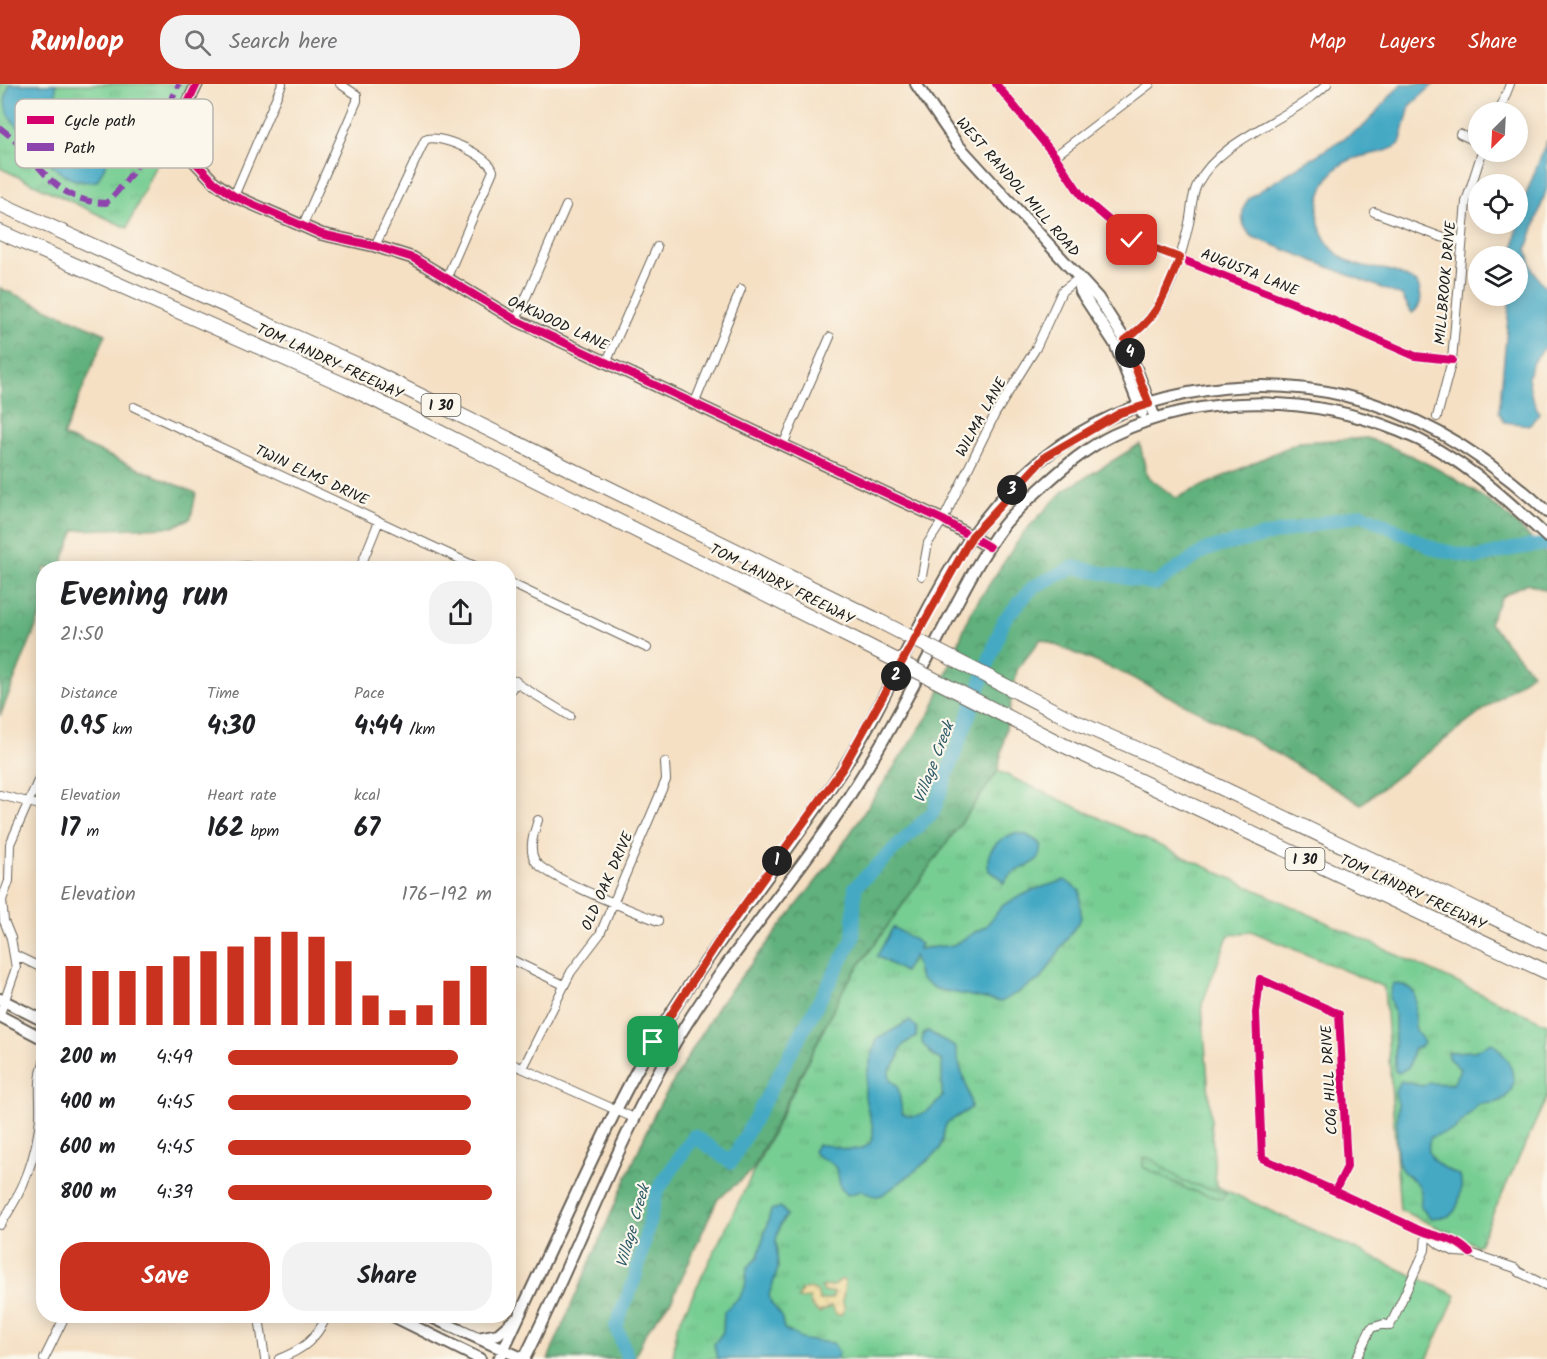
<!DOCTYPE html>
<html lang="en">
<head>
<meta charset="utf-8">
<style>
	:root { --surface:#fff; --page:#f2f2f2; --text:#202124; --muted:#757577; --accent:#c8321e }
	body { margin:0; font-family:Kalam,sans-serif; background:var(--page); color:var(--text); height:100vh; display:flex; flex-direction:column; font-size:22px; white-space:nowrap }
	* { box-sizing:border-box; margin:0 }
	p { font-size:20px; color:var(--muted) }
	.icon { flex:none; width:33px; height:33px; fill:none; stroke:currentColor; stroke-width:2; stroke-linecap:round; stroke-linejoin:round }
	.map { position:relative; flex:1; overflow:hidden }
	.side { position:absolute; left:36px; top:477px; width:480px; height:762px; display:flex; flex-direction:column; background:var(--surface); border-radius:24px; box-shadow:0 3px 15px #0003 }
	.side>* { flex:none }
	.needle { width:39px; rotate:204deg }
	.tools { position:absolute; left:1468px; top:18px; display:grid; gap:12px }
	.tools a { display:grid; place-items:center; width:60px; height:60px; border-radius:50%; background:var(--surface); box-shadow:0 3px 15px #0003; font-size:30px }
	.pin { position:absolute; display:grid; place-items:center; width:51px; height:51px; color:#fff; margin:-26px; border-radius:12px; box-shadow:0 3px 9px #0006 }
	.km { position:absolute; width:30px; height:30px; margin:-15px; border-radius:50%; background:#222; color:#fff; font-size:16px; line-height:30px; text-align:center }
	.round { display:grid; place-items:center; flex:none; width:63px; height:63px; border-radius:24px; background:var(--page) }
	.overview { display:flex; align-items:center; justify-content:space-between; height:102px; padding:0 24px }
	h1 { font-size:33px; font-weight:600; line-height:45px }
	.figures { display:grid; grid-template-columns:repeat(3,1fr); gap:9px; height:102px; padding:6px 24px }
	.figures div { display:grid; align-content:center }
	.figures b { font-size:26px; font-weight:600 }
	.figures small { font-size:16px; font-weight:400 }
	.figures p { font-size:16px }
	.chart { height:168px; padding:12px 24px }
	.chart p { display:flex; justify-content:space-between }
	.chart svg { width:100%; height:108px; margin-top:6px; stroke:var(--accent); stroke-width:6 }
	.primary-button { display:flex; gap:12px; margin-top:auto; padding:12px 24px }
	.primary-button a { flex:1; height:69px; border-radius:24px; background:var(--accent); color:#fff; font-size:24px; font-weight:600; line-height:69px; text-align:center }
	.primary-button a+a { background:var(--page); color:var(--text) }
	ul { padding:0 24px; list-style:none; font-size:20px }
	li { display:grid; grid-template-columns:96px 72px 1fr; align-items:center; height:45px }
	li i { height:15px; border-radius:8px; background:var(--accent) }
	header { display:flex; align-items:center; gap:36px; box-sizing:border-box; height:84px; padding:0 30px; background:var(--accent); color:#fff }
	header strong { font-size:28px }
	nav { display:flex; gap:33px; margin-inline-start:auto; font-size:21px }
	.search { width:420px; height:54px; background:var(--page); display:flex; align-items:center; gap:15px; box-sizing:border-box; padding:0 21px; border-radius:24px; color:var(--muted); font-size:22px }
	.map>svg:first-child { display:block }
	.grass { fill:url(#grass-tufts); stroke:#4a7558; stroke-width:1.5 }
	.forest { fill:url(#forest-crowns); stroke:#3e664c; stroke-width:1.5 }
	.wetland { fill:url(#wetland-marsh); stroke:#4a7558; stroke-width:1.5 }
	.sand { fill:url(#sand-dots); stroke:#857b5d; stroke-width:1.5 }
	.water { fill:#44a9c4; stroke:#306270; stroke-width:1.5 }
	.lines { fill:none; stroke-linecap:round; stroke-linejoin:round }
	.river { stroke:#44a9c4; stroke-width:14 }
	.street-casing { stroke:#686157; stroke-width:10 }
	.secondary-casing { stroke:#686157; stroke-width:14 }
	.highway-casing { stroke:#686157; stroke-width:16 }
	.street { stroke:#fff; stroke-width:8 }
	.secondary { stroke:#fff; stroke-width:10 }
	.highway { stroke:#fff; stroke-width:14 }
	.highway-bridge-casing { stroke:#686157; stroke-width:16; stroke-linecap:butt }
	.highway-bridge { stroke:#fff; stroke-width:14 }
	.quiet { stroke:#8e44ad; stroke-width:6; stroke-dasharray:12 6; stroke-linecap:butt }
	.cycleway-casing { stroke:#fbf7ec; stroke-width:11 }
	.cycleway { stroke:#d6006c; stroke-width:8 }
	.route-casing { stroke:#fff; stroke-width:12 }
	.route { stroke:#c8321e; stroke-width:8 }
	.labels { text-anchor:middle; stroke-width:4.5; stroke-linejoin:round; paint-order:stroke }
	.shield { fill:#fbf7ec; stroke:#5f5e5a; stroke-width:1.5 }
	.shield-label { font-size:14px; font-weight:bold; fill:#1c1c1c }
	.street-label { font-size:15px; fill:#1c1c1c; stroke:#fbf7ec }
	.water-label { font-size:16px; font-style:italic; fill:#2e5b68; stroke:#fbf7ec }
	.key { fill:#fbf7ec; stroke:#b8b5ae; stroke-width:1.5 }
	.key-label { font-size:16px; fill:#1c1c1c }
</style>
</head>
<body>
<header>
<strong>Runloop</strong>
<div class="search"><svg class="icon" aria-label="search" viewBox="0 0 24 24"><circle cx="10" cy="10" r="6"/><path d="M15 15l6 6"/></svg>Search here</div>
<nav><a>Map</a><a>Layers</a><a>Share</a></nav>
</header>
<div class="map">
<svg width="1547" height="1275" viewBox="0 0 1547 1275">
	<defs>
		<pattern id="grass-tufts" width="24" height="20" patternUnits="userSpaceOnUse" patternTransform="scale(1.5)"><rect width="24" height="20" fill="#77ce93"/><path d="M3 7l-1-3M5 7V3M7 7l1-3M15 17l-1-3M17 17v-4M19 17l1-3" fill="none" stroke="#66b07e"/></pattern>
		<pattern id="forest-crowns" width="20" height="18" patternUnits="userSpaceOnUse" patternTransform="scale(1.5)"><rect width="20" height="18" fill="#61b17d"/><path d="M2 6a3 3 0 1 1 6 0M12 15a3 3 0 1 1 6 0" fill="none" stroke="#4f8f66"/></pattern>
		<pattern id="wetland-marsh" width="20" height="14" patternUnits="userSpaceOnUse" patternTransform="scale(1.5)"><rect width="20" height="14" fill="#77ce93"/><path d="M1 5h8M5 5V1M11 12h8M15 12V8" fill="none" stroke="#66b07e"/></pattern>
		<pattern id="sand-dots" width="8" height="8" patternUnits="userSpaceOnUse" patternTransform="scale(1.5)"><rect width="8" height="8" fill="#eeda9e"/><path d="M2 2h.1M6 6h.1" fill="none" stroke="#ccba88" stroke-width="1.8" stroke-linecap="round"/></pattern>
	</defs>
	<rect width="100%" height="100%" fill="#fbf7ec"/>
	<filter id="ink" filterUnits="userSpaceOnUse"><feTurbulence type="fractalNoise" baseFrequency=".0167" numOctaves="2"/><feDisplacementMap in="SourceGraphic" scale="12" xChannelSelector="R" yChannelSelector="G"/><feConvolveMatrix kernelMatrix="1 2 1 2 8 2 1 2 1" color-interpolation-filters="sRGB"/></filter>
	<filter id="wash" filterUnits="userSpaceOnUse"><feTurbulence type="fractalNoise" baseFrequency=".008" numOctaves="4" result="noise"/><feDisplacementMap in="SourceGraphic" scale="24" xChannelSelector="R" yChannelSelector="G"/><feGaussianBlur stdDeviation="1.35" result="paint"/><feColorMatrix in="noise" values="0 0 0 0 0 0 0 0 0 0 0 0 0 0 0 0 0 1.4 0 .05"/><feComposite in="paint" operator="in"/></filter>
	<g filter="url(#wash)">
		<rect width="100%" height="100%" fill="#f5e0c4"/>
		<path class="grass" d="M0,0H192L127,144L0,84Z
			M998,687L1547,940V1013L1478,1162L1400,1126L1384,903L1251,847L1228,852L1202,920L1216,1102L1456,1211L1427,1275H673L676,1245L846,900Z"/>
		<path class="forest" d="M0,204L106,250L63,352L196,409L191,434L173,443L75,446L60,484H44L43,525L0,632Z
			M1367,354C1417,371 1463,397 1504,429C1520,441 1533,458 1547,471V507L1527,499L1501,513L1489,539L1532,589L1361,720L1247,652L1125,590L1041,555L1017,586L998,687L846,900L752,1087L717,1116L672,1215L646,1248L634,1275H548L654,1030L718,922L831,778L932,626L970,529L1024,448L1063,407L1140,360L1147,392L1176,414L1299,358Z"/>
		<path class="wetland" d="M1143,1074H1150L1184,1098L1227,1109L1222,1115L1189,1106L1143,1083Z"/>
		<path class="sand" d="M840,1196H844C848,1207 838,1214 845,1224L842,1230L837,1231L831,1222L819,1229L811,1222L810,1214L798,1215L802,1206L810,1204L817,1207L820,1217L833,1214L834,1208H823L821,1203L834,1202Z"/>
		<path class="water" d="M10,0H56V13C82,19 96,38 110,59L107,78L97,97C61,103 48,75 27,52C17,41 7,35 5,18C5,12 8,5 10,0Z
			M1401,0H1434L1410,22L1400,60C1381,74 1355,67 1336,85C1325,95 1319,111 1318,126C1317,154 1337,177 1364,183C1373,185 1383,184 1392,187C1400,190 1409,195 1417,199C1422,210 1423,222 1412,229L1402,212L1253,153C1240,143 1239,126 1250,113L1365,41Z
			M1547,56V104L1527,165L1533,187L1547,206V261L1533,278L1528,293L1531,310L1539,329L1530,341L1504,338L1499,328L1510,212H1518V172H1513L1519,129Z
			M1015,749L1027,751L1041,760C1044,784 1021,780 1008,793C1006,795 1005,798 1003,800L1001,794L989,787C984,767 997,755 1015,749Z
			M1065,796L1080,807L1081,834L1041,895L1001,918L936,905L920,895L914,872L904,888L877,872L893,843L921,860L918,865L953,861L986,842L1003,821L1033,806Z
			M1393,899C1426,904 1413,919 1415,942C1416,948 1422,954 1424,959L1421,963L1413,965L1409,983L1399,989L1395,987V932L1389,913Z
			M909,937L917,943L916,953L905,959L900,966L898,976L889,987L890,996L898,1002L902,1029C916,1039 932,1025 942,1013V977L933,972L922,959L923,950L928,947L956,964C958,987 970,1001 971,1024L947,1039C942,1047 944,1057 939,1066C935,1072 885,1111 879,1112C872,1113 867,1109 861,1107L848,1111C836,1105 841,1095 836,1085C832,1074 818,1077 813,1067L817,1061C829,1059 842,1068 858,1065C864,1064 870,1061 872,1055C877,1042 864,1023 865,1009C865,993 872,970 877,955Z
			M1492,959C1510,973 1526,1004 1498,1018C1493,1020 1485,1019 1479,1020L1454,1046L1431,1053C1421,1075 1443,1084 1460,1092C1463,1102 1460,1126 1449,1132C1444,1134 1435,1133 1430,1134L1420,1122C1427,1089 1402,1100 1398,1076C1395,1058 1397,1037 1398,1019C1394,1010 1394,1004 1401,997L1422,1002L1429,999L1453,1000L1460,985L1448,974V968L1474,967Z
			M781,1123L787,1131L780,1141L776,1156L778,1185L769,1211L771,1219L781,1231L784,1245L805,1256L833,1259L839,1269L836,1275H717L714,1260L723,1248L724,1227L739,1214L745,1203L747,1184L758,1173L771,1126Z"/>
		<g class="lines">
			<path class="river" d="M628,1275L616,1242L635,1194L657,1107L694,1052L731,1078L853,855L855,803L933,728L1004,536L1033,503L1074,483L1155,500L1207,465L1362,430L1435,465L1477,474L1512,465L1547,460"/>
		</g>
	</g>
	<g filter="url(#ink)">
		<g class="lines">
			<g class="street-casing">
				<path id="street" d="M996,0L1055,72L1083,114L1132,156L1293,219L1415,272L1452,276
					M1499,28L1510,0
					M1460,50L1479,59
					M1055,72L1150,0
					M234,112L282,0
					M1374,128L1441,153L1462,157
					M302,143L357,17V11L340,0
					M375,162L425,56C438,48 490,72 493,87L447,193
					M516,236L566,122
					M1125,256C1164,231 1179,183 1189,139C1192,127 1191,111 1198,99C1222,53 1291,36 1327,0
					M607,277L657,163
					M695,318L741,205
					M134,323L479,484
					M1437,333L1452,276L1466,118L1482,68
					M783,361L830,253
					M230,484L246,482L255,484
					M360,484L379,437
					M922,492L928,459L943,436L995,330L1036,264L1062,207L1078,195
					M508,498L647,564
					M508,594L570,632
					M508,611L516,597
					M0,711L44,722
					M538,736C534,749 528,764 535,777C546,794 636,828 658,837
					M15,871L44,885
					M508,874L564,901
					M0,930L16,884L11,854L4,837L2,816L9,797L10,760L44,683
					M508,978L634,1034
					M523,984L571,888L600,850L666,696L665,678
					M1335,1107L1347,1083L1339,930L1260,895L1256,929L1262,1074C1314,1098 1366,1121 1417,1145C1439,1155 1452,1151 1470,1169
					M0,1141C23,1108 37,1074 40,1033C41,1014 37,997 44,978
					M1427,1150L1440,1161L1455,1168L1470,1169L1515,1184L1519,1188L1547,1202
					M259,1233L265,1275
					M44,1275L65,1232
					M279,1275C304,1265 315,1256 327,1232
					M1356,1275L1371,1244L1384,1240L1390,1242L1425,1166L1426,1149"/>
			</g>
			<g class="secondary-casing">
				<path id="secondary" d="M197,0L184,27L181,45L189,69L195,78L214,98L234,112L321,150L375,162L413,174L516,236L943,436L989,463
					M916,0L957,60L1098,214L1125,256L1155,334
					M1078,195L1081,208L1115,260L1142,329
					M0,915L44,937
					M0,932L44,955
					M393,1232L480,1275
					M429,1232L524,1275C578,1168 617,1055 679,952C733,863 804,786 858,698C889,649 916,597 943,545C962,510 979,474 1003,442C1014,428 1029,415 1042,403C1064,383 1086,364 1113,351C1201,309 1309,310 1399,347C1458,370 1502,411 1547,453
					M478,1254L498,1250L514,1236
					M499,1275C526,1216 554,1158 581,1099C604,1050 627,1001 655,955C711,862 781,780 840,689C890,614 922,521 974,449C994,422 1020,392 1046,372C1127,308 1246,288 1346,312C1422,330 1490,375 1547,428"/>
			</g>
			<g class="highway-casing">
				<path id="highway" d="M0,120L362,283L875,535
					M0,148L347,302L862,559
					M1074,637L1182,685L1547,859
					M1063,661L1547,888"/>
			</g>
			<use href="#street" class="street"/>
			<use href="#secondary" class="secondary"/>
			<use href="#highway" class="highway"/>
			<g class="highway-bridge-casing">
				<path id="highway-bridge" d="M875,535L1074,637
					M862,559L1063,661"/>
			</g>
			<use href="#highway-bridge" class="highway-bridge"/>
			<path class="quiet" d="M0,44C39,72 50,118 106,119C140,87 159,42 179,0"/>
			<g class="cycleway-casing">
				<path id="cycleway" d="M197,0L184,27L181,45L189,69L195,78L214,98L234,112L321,150L375,162L413,174L516,236L943,436L989,463
					M996,0L1055,72L1083,114L1132,156L1293,219L1415,272L1452,276
					M1335,1107L1347,1083L1339,930L1260,895L1256,929L1262,1074C1314,1098 1366,1121 1417,1145C1439,1155 1452,1151 1470,1169"/>
			</g>
			<use href="#cycleway" class="cycleway"/>
		</g>
	</g>
	<g class="lines" filter="url(#ink)">
		<g class="route-casing">
			<path id="route" d="M653,958L722,852L843,684L972,452L1046,372L1120,329L1149,320L1125,256C1158,235 1165,209 1180,174L1132,156"/>
		</g>
		<use href="#route" class="route"/>
	</g>
	<g class="labels">
		<g class="shield">
			<rect x="421.5" y="310" width="39" height="22" rx="4.5"/>
			<rect x="1285.5" y="764" width="39" height="22" rx="4.5"/>
		</g>
		<g class="shield-label">
			<text x="441" y="326">I 30</text>
			<text x="1305" y="780">I 30</text>
		</g>
		<g class="street-label">
			<text transform="translate(1018 103) rotate(49)" y="5">WEST RANDOL MILL ROAD</text>
			<text transform="translate(1250 188) rotate(22)" y="5">AUGUSTA LANE</text>
			<text transform="translate(1445 199) rotate(-85)" y="5">MILLBROOK DRIVE</text>
			<text transform="translate(558 239) rotate(25)" y="5">OAKWOOD LANE</text>
			<text transform="translate(330 277) rotate(25)" y="5">TOM LANDRY FREEWAY</text>
			<text transform="translate(981 333) rotate(-61)" y="5">WILMA LANE</text>
			<text transform="translate(312 391) rotate(25)" y="5">TWIN ELMS DRIVE</text>
			<text transform="translate(782 500) rotate(27)" y="5">TOM LANDRY FREEWAY</text>
			<text transform="translate(607 797) rotate(-66)" y="5">OLD OAK DRIVE</text>
			<text transform="translate(1413 808) rotate(25)" y="5">TOM LANDRY FREEWAY</text>
			<text transform="translate(1329 996) rotate(-93)" y="5">COG HILL DRIVE</text>
		</g>
		<g class="water-label">
			<text transform="translate(933 678) rotate(-69)" y="6">Village Creek</text>
			<text transform="translate(632 1142) rotate(-74)" y="6">Village Creek</text>
		</g>
	</g>
	<rect x="15" y="15" width="198" height="69" rx="9" class="key"/>
	<rect x="27" y="32" width="27" height="8" fill="#d6006c"/>
	<rect x="27" y="59" width="27" height="8" fill="#8e44ad"/>
	<g class="key-label">
		<text x="64" y="42">Cycle path</text>
		<text x="64" y="69">Path</text>
	</g>
</svg>
<div class="tools">
<a><svg class="needle" viewBox="-14 -14 28 28"><path d="M0-13l5 13h-10z" fill="#e53935"/><path d="M0 13l5-13h-10z" fill="#757577"/></svg></a>
<a><svg class="icon" aria-label="locate" viewBox="0 0 24 24"><circle cx="12" cy="12" r="6"/><path d="M12 2v4M12 18v4M2 12h4M18 12h4"/></svg></a>
<a><svg class="icon" aria-label="layers" viewBox="0 0 24 24"><path d="M12 4l9 5-9 5-9-5zM3 14l9 5 9-5"/></svg></a>
</div>
<div class="pin" style="left:653px;top:958px;background:#1e9e55"><svg class="icon" aria-label="arrive" viewBox="0 0 24 24"><path d="M6 21V4h12l-3 4 3 4H6"/></svg></div>
<div class="pin" style="left:1132px;top:156px;background:#d93025"><svg class="icon" aria-label="check" viewBox="0 0 24 24"><path d="M5 12l5 5 9-10"/></svg></div>
<b class="km" style="left:777px;top:777px">1</b>
<b class="km" style="left:896px;top:592px">2</b>
<b class="km" style="left:1012px;top:406px">3</b>
<b class="km" style="left:1130px;top:269px">4</b>
<section class="side">
<div class="overview"><div><h1>Evening run</h1><p>21:50</p></div><a class="round"><svg class="icon" aria-label="share" viewBox="0 0 24 24"><path d="M12 15V3M7 8l5-5 5 5M5 13v7h14v-7"/></svg></a></div>
<div class="figures">
<div><p>Distance</p><b>0.95<small> km</small></b></div>
<div><p>Time</p><b>4:30</b></div>
<div><p>Pace</p><b>4:44<small> /km</small></b></div>
</div>
<div class="figures">
<div><p>Elevation</p><b>17<small> m</small></b></div>
<div><p>Heart rate</p><b>162<small> bpm</small></b></div>
<div><p>kcal</p><b>67</b></div>
</div>
<div class="chart"><p><span>Elevation</span>176–192 m</p>
<svg viewBox="0 0 160 44" preserveAspectRatio="none"><path d="M5 44V20M15 44V22M25 44V22M35 44V20M45 44V16M55 44V14M65 44V12M75 44V8M85 44V6M95 44V8M105 44V18M115 44V32M125 44V38M135 44V36M145 44V26M155 44V20"/></svg>
</div>
<ul>
<li><b>200 m</b>4:49<i style="width:87%"></i></li>
<li><b>400 m</b>4:45<i style="width:92%"></i></li>
<li><b>600 m</b>4:45<i style="width:92%"></i></li>
<li><b>800 m</b>4:39<i style="width:100%"></i></li>
</ul>
<div class="primary-button"><a>Save</a><a>Share</a></div>
</section>
</div>
</body>
</html>
